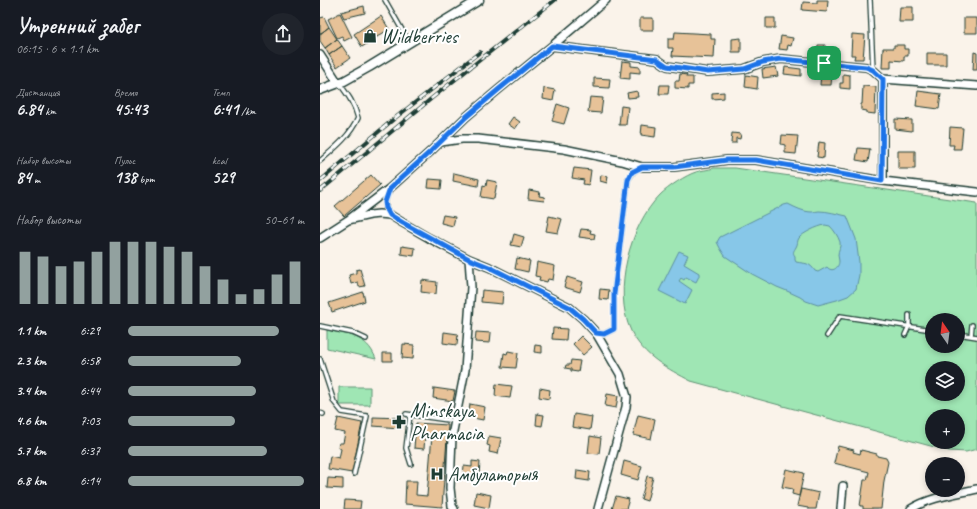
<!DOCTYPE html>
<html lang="ru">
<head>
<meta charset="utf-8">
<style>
	:root { --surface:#171b24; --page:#20242c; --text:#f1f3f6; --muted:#9ea1a6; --accent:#92a19f }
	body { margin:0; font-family:Caveat,sans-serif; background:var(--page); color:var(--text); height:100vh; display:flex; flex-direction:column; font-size:15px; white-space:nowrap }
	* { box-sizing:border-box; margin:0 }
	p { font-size:13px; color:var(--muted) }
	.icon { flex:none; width:22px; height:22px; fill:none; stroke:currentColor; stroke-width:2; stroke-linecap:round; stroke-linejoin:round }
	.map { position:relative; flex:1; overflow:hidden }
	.drawer { display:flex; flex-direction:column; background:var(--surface); width:320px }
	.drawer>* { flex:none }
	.needle { width:26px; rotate:346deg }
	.controls { position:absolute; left:605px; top:313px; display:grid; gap:8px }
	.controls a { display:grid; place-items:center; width:40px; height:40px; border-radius:50%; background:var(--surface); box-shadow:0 2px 6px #0003; font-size:20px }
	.pin { position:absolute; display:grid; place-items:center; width:34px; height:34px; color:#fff; margin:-17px; border-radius:8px; box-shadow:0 2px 6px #0006 }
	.round { display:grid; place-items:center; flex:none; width:42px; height:42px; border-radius:21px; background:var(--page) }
	.headline { display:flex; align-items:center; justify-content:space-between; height:68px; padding:0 16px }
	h1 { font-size:22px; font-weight:800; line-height:30px }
	.metrics { display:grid; grid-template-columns:repeat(3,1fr); gap:6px; height:68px; padding:4px 16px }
	.metrics div { display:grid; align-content:center }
	.metrics b { font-size:17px; font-weight:800 }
	.metrics small { font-size:11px; font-weight:400 }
	.metrics p { font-size:11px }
	.chart { height:112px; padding:8px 16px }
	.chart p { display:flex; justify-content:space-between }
	.chart svg { width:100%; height:72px; margin-top:4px; stroke:var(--accent); stroke-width:6 }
	ul { padding:0 16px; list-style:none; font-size:13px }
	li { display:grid; grid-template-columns:64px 48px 1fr; align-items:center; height:30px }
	li i { height:10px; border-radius:5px; background:var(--accent) }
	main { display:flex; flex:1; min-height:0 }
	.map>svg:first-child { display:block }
	.green { fill:#9fe6b4; stroke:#5f9274; fill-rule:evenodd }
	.water { fill:#87c7e8; stroke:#5d90a0; fill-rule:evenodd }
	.building { fill:#e7c298; stroke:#1f3d34 }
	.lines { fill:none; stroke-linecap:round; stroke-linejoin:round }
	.service-casing { stroke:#1f3d34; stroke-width:6 }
	.minor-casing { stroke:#1f3d34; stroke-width:10 }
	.tertiary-casing { stroke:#1f3d34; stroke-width:11 }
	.service { stroke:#fff; stroke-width:3.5 }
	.minor { stroke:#fff; stroke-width:7 }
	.tertiary { stroke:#fff; stroke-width:8 }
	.rail-casing { stroke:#1f3d34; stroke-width:4 }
	.rail { stroke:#fff; stroke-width:2.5; stroke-dasharray:8; stroke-linecap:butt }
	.route-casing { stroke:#fff; stroke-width:8 }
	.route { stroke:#1a73e8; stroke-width:5 }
	.labels { text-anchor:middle; stroke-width:4; stroke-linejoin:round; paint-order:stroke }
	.poi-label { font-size:20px; fill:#1f3d34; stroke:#fff; text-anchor:start }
</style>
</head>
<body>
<main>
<section class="drawer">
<div class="headline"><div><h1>Утренний забег</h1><p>06:15 · 6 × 1.1 km</p></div><a class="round"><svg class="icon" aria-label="share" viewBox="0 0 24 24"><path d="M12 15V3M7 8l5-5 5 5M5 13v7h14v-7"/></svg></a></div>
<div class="metrics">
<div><p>Дистанция</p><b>6.84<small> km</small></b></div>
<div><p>Время</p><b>45:43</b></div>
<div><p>Темп</p><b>6:41<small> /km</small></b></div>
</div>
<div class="metrics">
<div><p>Набор высоты</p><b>84<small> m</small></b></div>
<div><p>Пульс</p><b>138<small> bpm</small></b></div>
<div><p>kcal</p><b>529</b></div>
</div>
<div class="chart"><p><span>Набор высоты</span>50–61 m</p>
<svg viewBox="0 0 160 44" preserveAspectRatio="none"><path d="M5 44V12M15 44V15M25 44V21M35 44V18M45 44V12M55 44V6M65 44V6M75 44V6M85 44V9M95 44V12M105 44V21M115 44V29M125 44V38M135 44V35M145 44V26M155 44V18"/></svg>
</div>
<ul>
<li><b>1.1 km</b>6:29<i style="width:86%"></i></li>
<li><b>2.3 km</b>6:58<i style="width:64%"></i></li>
<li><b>3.4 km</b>6:44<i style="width:73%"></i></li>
<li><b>4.6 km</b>7:03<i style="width:61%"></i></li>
<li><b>5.7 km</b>6:37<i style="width:79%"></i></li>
<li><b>6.8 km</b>6:14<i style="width:100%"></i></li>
</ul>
</section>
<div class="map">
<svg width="657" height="509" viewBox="0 0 657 509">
	<rect width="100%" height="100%" fill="#faf3ea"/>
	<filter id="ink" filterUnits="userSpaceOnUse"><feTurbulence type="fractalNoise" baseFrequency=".025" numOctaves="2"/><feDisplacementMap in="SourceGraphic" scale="8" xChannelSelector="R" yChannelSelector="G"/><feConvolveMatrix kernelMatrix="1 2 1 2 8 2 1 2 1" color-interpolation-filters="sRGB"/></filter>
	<g filter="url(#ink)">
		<path class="green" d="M394,168H415L657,203V449L646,452L629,451L371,381C348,369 323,356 311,331C292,291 310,225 340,195C348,187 366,175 376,172C382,170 388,170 394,168ZM612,320H638V346H612ZM612,368H638V394H612ZM612,416H638V442H612Z
			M7,330C28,335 47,335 56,359L7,348Z
			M19,387H50V405H19Z"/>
		<path class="water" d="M468,204C476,208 484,212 492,212C494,212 497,211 499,211C508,211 517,214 527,216L536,239L539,262V275L536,289L528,296L517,300L498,305L486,301L480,297L467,291L457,287L432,274L405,256L400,248L397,242L400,237L464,205ZM505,225L510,226C514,230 518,236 520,242C521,247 518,250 518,255C518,257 519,259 519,261C519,268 512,273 507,267L498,272L495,271C489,262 486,264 476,262L475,260V256C472,252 474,251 476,247C478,244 477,241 479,238C483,233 498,226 505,225Z
			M359,251L368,255L364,264L379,273V276L376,282L366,277L364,280L361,278L359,281L372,290L365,304L339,291Z"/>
		<path class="building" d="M497,0H508L507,12L482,10L483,2L497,3Z
			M44,6L45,13L24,18L21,12Z
			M580,7H593V22H579Z
			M20,13L32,37L24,41L22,36L17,38L8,19Z
			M61,16L69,29L42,47L34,34Z
			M4,17L9,27L0,34V18Z
			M320,18H333V30H320Z
			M446,18H455V28H446Z
			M644,18H657V33H644Z
			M9,27L17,39L5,48L0,41V34Z
			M355,32L391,34V39H395L394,58L352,56L353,48H348V39H354Z
			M532,34L545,35L543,59H534L535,55H531Z
			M461,36L473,38L471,46L468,45L467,50L459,49Z
			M421,38V52H412V39Z
			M17,39L22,46L9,55L5,48Z
			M498,45H505L504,57H497Z
			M574,45H584V49H588V56H584V61L571,60V68H562L563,48H574Z
			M22,46L30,58L17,67L9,55Z
			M654,52L657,53V70H653Z
			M607,53H626V65H607Z
			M302,61L311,62V66L320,67V73L310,72V79L300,78Z
			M456,67L458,76L443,78L442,69Z
			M465,67L481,69V76L464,74Z
			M360,74L367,75L366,77H373V85H368V89L355,88V81H359Z
			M501,74H512L511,85H500Z
			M523,74L530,75V89L520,88V83H523Z
			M426,75L438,77L437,89L425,87Z
			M274,78L290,79L289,88L274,87Z
			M340,85H349L348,94H339Z
			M543,86L556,87L555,114L547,113V111L541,110V104H542Z
			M224,88L235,90L233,101L223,99Z
			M317,91L318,97L308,98L307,93Z
			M598,91L621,94L619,109L596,106Z
			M404,92V98L392,99V93Z
			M270,97L283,98L281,113L268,112Z
			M237,104L249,108L244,124L232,121Z
			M301,106L308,107L306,125H299Z
			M193,117L200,122L195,129L188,124Z
			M575,119L592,120V131L575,129Z
			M322,125L336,127L335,137L321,135Z
			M630,127L643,128L641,149H633L634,145H629Z
			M412,133L421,134L420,139L416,138V143H411Z
			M462,135L478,136L476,154L465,153V145L461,144Z
			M499,142L505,143L504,158L497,157Z
			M538,148L550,149L548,162L536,160Z
			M578,151H595V169H578Z
			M254,168L271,170L269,185L263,184L264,180L252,178Z
			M134,173L159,179L158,186L133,181Z
			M51,175L60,185L24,216L15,206Z
			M281,175L288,176L287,183L280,181Z
			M109,179L122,180L121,189L108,188Z
			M167,180L177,182L174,199L161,197L163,185L166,186Z
			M209,190L220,192L219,196L225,197L224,201L208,199Z
			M123,215L135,217L133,226L121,223Z
			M229,216L242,219L238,233L226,231Z
			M261,229L271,230L270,233L275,234L274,239L259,237Z
			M194,234L204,237L201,247L191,245Z
			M82,246L95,248L94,256L81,254Z
			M197,258L210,261L208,272L195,269Z
			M217,262L235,266L233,280L228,279L227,282L219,280L220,277L215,276Z
			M40,269L45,286L39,287L38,282L31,284L29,275L36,273V270Z
			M247,277L263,282L260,292L244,287Z
			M102,280L117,282L116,294L101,292Z
			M280,289L289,290L288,300L279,299Z
			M162,290L183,292L182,304L161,302Z
			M43,292L45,301L12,312L9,303Z
			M233,328L247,329L246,340L232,339Z
			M124,332L138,334L137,345L123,343Z
			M156,332L171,333L170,343L155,342Z
			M261,336L272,347L263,355L253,344Z
			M83,344L94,345L93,359L82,358Z
			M215,345L222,346V353L214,352Z
			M188,351L198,353L196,368L182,367L184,353L187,354Z
			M63,353H72V361H63Z
			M251,360L260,361L258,372L251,371V369L245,368L246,365H250Z
			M176,384L192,386L190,398L175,396Z
			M114,388L135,391L133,401L113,398Z
			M220,388L230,390L229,399L219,397Z
			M287,394L298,396L296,408L285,406Z
			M150,404L165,407L163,420L148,417Z
			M217,414L224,415L222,426L216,425Z
			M254,414L272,417L270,430L252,427Z
			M318,415L335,419L331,439L313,435Z
			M53,417L83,418V424H80V428L53,426Z
			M18,418L42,423L32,473L8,469L10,456L19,458L21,449L18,447L19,443H23L25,433L15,431Z
			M96,423L128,425L122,507L85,504L86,481H97L96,495L107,496L112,435H105L104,449L94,448Z
			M169,436L181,438L178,454L169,452L170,446L167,445Z
			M270,436L281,438L279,454L268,453Z
			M518,446L534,450L533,452L540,454L541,450L557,454V456L566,458L568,462L564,481L561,509H543V506H540L544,480H547L549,472L514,463Z
			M152,461L160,462L159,476L143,475L144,466L152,467Z
			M304,461L322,466L318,480L301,475Z
			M466,469L484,473L479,496L472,494L473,489L462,487Z
			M257,470L270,472L269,481L256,479Z
			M327,476L333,477L327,501L321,499Z
			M8,478L23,479V489L7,488Z
			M481,489L499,493L496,509H488V508L477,506Z
			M156,492L171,495L169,508L154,505Z
			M296,496L309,499L306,509H292Z
			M25,500L41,501L40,509H24Z"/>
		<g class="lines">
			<g class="service-casing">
				<path id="service" d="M65,0L89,42
					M550,0L553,70
					M0,161C15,148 30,136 38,118C34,103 28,95 19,83
					M69,191C65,202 63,204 70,215
					M0,326L33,333L46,339
					M276,333L284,334L294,329V294L308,180L313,172L321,167
					M638,334L657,337
					M585,335L589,326V315
					M507,336L520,316L612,330
					M651,336L652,325
					M0,359L14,402L22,412L47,416L34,474
					M0,413L3,414
					M86,414L135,421
					M90,415L86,448L91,464"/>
			</g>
			<g class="minor-casing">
				<path id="minor" d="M232,46L337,59L347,66L388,72L424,69L443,62L461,59L546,67L553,70L563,79L657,86
					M0,55L18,83
					M563,79V181L657,192
					M121,142L142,139H158L244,149L302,161L322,167H354L407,160H436L563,181
					M28,220L50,215L59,214L70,215L83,223L109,238L149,259L151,287L145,370L132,436L130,488L132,506L134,509
					M0,238L28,220L70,188L111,151L146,117L178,90L232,46L286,0
					M149,259L169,267L249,307L263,319L276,333L300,374L307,397L306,407L278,509
					M521,509L523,486
					M591,509C610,497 635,494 657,489"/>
			</g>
			<g class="tertiary-casing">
				<path id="tertiary" d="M0,90L24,81L49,67L159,0"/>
			</g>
			<use href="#service" class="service"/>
			<use href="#minor" class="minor"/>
			<use href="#tertiary" class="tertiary"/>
			<g class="rail-casing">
				<path id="rail" d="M0,181L75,118L160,52
					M0,191L112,98L235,0"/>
			</g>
			<use href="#rail" class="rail"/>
		</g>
	</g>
	<g class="lines" filter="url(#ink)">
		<g class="route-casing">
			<path id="route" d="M232,46L337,59L347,66L388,72L424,69L443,62L461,59L546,67L553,70L563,79L562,181L436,160H407L354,167H322L312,172L308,180L294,294V329L284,334L276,333L263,319L249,307L169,267L149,259L83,223L70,215L66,208L65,202L70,188L111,151L146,117L178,90Z"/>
		</g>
		<use href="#route" class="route"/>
	</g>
	<defs>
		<g id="shop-bare" transform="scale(1.08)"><path d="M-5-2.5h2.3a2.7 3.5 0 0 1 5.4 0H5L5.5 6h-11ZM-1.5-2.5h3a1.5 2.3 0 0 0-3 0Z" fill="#1f3d34" stroke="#fff" stroke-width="2.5" paint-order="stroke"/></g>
		<g id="pharmacy-bare" transform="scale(1.08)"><path d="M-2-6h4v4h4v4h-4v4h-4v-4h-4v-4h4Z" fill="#1f3d34" stroke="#fff" stroke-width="2.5" paint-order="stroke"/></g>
		<g id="hospital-bare" transform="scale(1.08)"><path d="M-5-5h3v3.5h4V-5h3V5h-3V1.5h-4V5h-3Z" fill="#1f3d34" stroke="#fff" stroke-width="2.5" paint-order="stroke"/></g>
	</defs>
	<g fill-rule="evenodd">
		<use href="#shop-bare" x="50" y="36"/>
		<use href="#pharmacy-bare" x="79" y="422"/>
		<use href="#hospital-bare" x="117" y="474"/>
	</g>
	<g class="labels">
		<g class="poi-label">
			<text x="61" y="43">Wildberries</text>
			<text x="90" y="417">Minskaya<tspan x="90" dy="23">Pharmacia</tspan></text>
			<text x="128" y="481">Амбулаторыя</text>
		</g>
	</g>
</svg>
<div class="controls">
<a><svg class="needle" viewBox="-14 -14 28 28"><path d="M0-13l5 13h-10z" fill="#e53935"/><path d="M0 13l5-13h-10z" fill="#9ea1a6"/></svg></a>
<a><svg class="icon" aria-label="layers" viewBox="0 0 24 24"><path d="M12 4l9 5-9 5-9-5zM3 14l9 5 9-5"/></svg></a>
<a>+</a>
<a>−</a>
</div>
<div class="pin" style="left:504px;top:63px;background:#1e9e55"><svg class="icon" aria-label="arrive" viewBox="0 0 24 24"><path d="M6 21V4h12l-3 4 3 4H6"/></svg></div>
</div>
</main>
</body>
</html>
